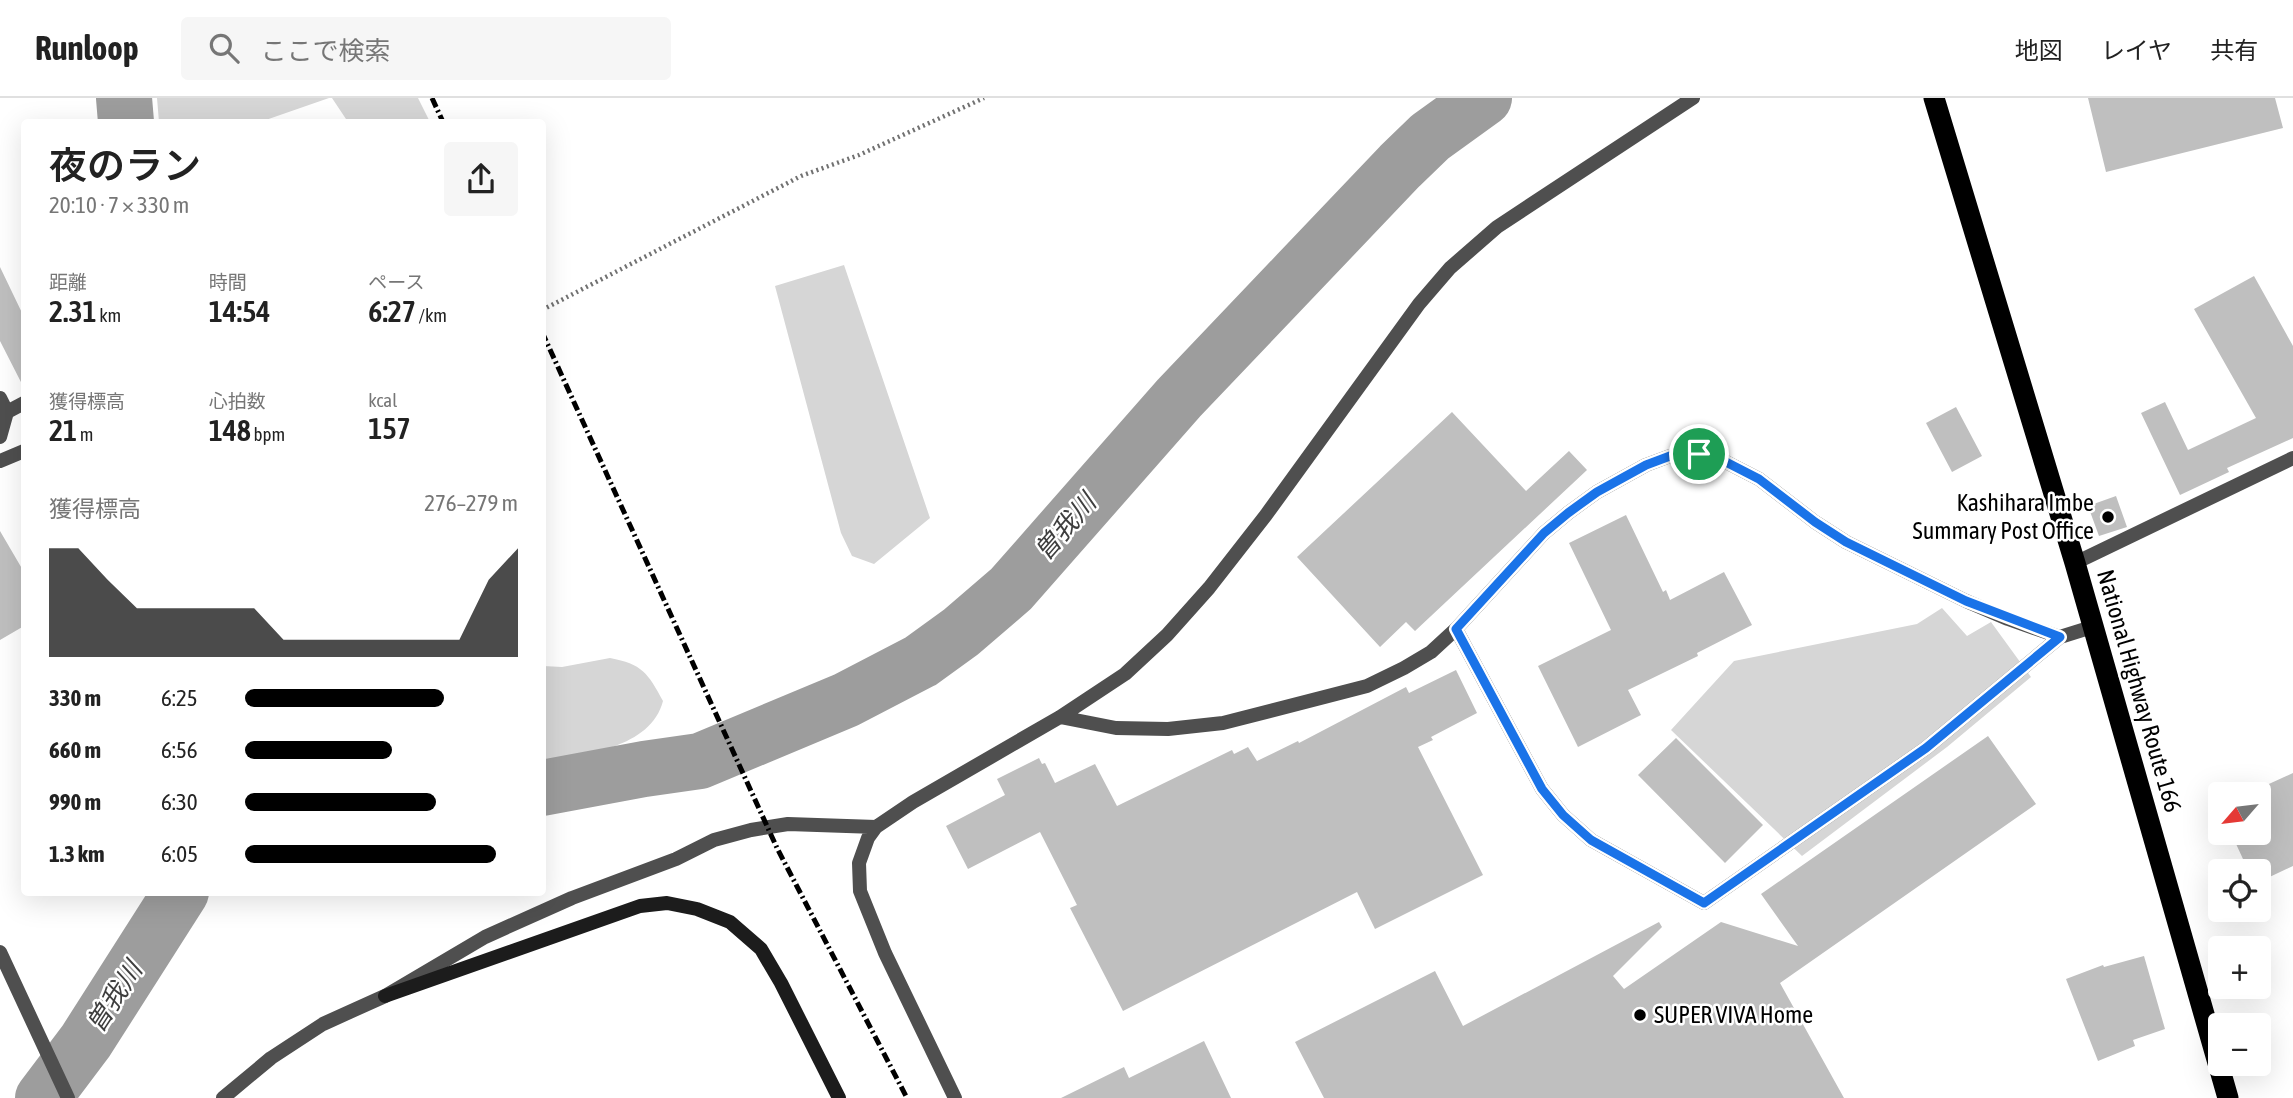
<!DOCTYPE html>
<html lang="ja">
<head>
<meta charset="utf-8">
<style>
	:root { --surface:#fff; --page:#f6f6f6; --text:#222; --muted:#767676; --line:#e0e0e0; --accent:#000 }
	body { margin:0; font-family:"Asap Condensed","Noto Sans JP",sans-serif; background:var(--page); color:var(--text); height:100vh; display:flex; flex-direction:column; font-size:26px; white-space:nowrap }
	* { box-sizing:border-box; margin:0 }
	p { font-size:23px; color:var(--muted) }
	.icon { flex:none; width:38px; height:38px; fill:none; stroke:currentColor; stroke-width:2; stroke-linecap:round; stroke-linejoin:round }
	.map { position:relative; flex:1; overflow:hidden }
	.drawer { position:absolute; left:21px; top:21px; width:525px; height:777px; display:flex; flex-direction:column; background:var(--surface); border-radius:7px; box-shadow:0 7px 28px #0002 }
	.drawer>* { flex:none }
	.needle { width:46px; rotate:242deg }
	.fabs { position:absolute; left:2208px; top:684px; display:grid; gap:14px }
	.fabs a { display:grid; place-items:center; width:63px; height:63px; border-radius:7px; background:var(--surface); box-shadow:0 7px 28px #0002; font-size:35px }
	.pin { position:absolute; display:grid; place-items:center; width:60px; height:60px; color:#fff; margin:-30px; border:4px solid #fff; border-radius:50%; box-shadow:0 2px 7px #0007 }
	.round { display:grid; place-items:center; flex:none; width:74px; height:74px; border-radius:7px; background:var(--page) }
	.headline { display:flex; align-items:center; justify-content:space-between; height:119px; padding:0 28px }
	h1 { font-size:38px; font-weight:600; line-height:52px }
	.figures { display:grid; grid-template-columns:repeat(3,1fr); gap:10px; height:119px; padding:7px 28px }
	.figures div { display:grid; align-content:center }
	.figures b { font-size:30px; font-weight:600 }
	.figures small { font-size:19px; font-weight:400 }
	.figures p { font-size:19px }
	.chart { height:196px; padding:14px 28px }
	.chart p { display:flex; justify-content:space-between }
	.chart svg { width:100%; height:126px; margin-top:7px; fill:var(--accent); opacity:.7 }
	ul { padding:0 28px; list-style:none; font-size:23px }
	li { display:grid; grid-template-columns:112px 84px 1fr; align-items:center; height:52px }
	li i { height:18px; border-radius:9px; background:var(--accent) }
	header { display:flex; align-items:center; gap:42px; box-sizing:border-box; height:98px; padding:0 35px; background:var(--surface); border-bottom:2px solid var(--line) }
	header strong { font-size:33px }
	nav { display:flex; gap:38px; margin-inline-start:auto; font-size:24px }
	.search { width:490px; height:63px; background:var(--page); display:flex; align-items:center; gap:18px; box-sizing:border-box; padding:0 24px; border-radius:7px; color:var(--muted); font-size:26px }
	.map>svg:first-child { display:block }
	.green { fill:#d6d6d6 }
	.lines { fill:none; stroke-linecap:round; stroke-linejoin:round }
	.river { stroke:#9d9d9d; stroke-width:56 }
	.building { fill:#bfbfbf }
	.path { stroke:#717171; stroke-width:4.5; stroke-dasharray:2 3.5; stroke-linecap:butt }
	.lane { stroke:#4f4f4f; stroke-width:14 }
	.street { stroke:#4f4f4f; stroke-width:14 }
	.secondary { stroke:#1c1c1c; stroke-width:14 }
	.highway { stroke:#000; stroke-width:21 }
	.rail { stroke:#000; stroke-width:5; stroke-dasharray:10 3.5 2 3.5; stroke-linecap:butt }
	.route-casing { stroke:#fff; stroke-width:14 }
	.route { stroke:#1a73e8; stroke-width:9 }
	.poi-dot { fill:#000; stroke:#fff; stroke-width:2.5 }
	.labels { text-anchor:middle; stroke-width:5; stroke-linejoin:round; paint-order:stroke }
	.poi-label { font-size:24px; fill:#000; stroke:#fff; text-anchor:end }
	.street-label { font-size:24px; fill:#000; stroke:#fff }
	.water-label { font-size:26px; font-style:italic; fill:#3e3e3e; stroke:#fff }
</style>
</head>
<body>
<header>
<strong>Runloop</strong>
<div class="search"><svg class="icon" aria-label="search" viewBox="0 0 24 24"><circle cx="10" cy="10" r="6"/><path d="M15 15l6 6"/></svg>ここで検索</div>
<nav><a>地図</a><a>レイヤ</a><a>共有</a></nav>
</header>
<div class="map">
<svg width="2293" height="1000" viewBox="0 0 2293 1000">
	<rect width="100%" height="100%" fill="#fff"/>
	<path class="green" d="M157,0H329L260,24H159Z
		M332,0H418L430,24H348Z
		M844,167L930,420L874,466L852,458L841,435L775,188Z
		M1942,510L1967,538L1991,524L2031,579L1947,649L1802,758L1671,632L1734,563L1917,526Z
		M610,560C642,566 648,575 663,603C651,650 584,657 543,664V568L562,569Z"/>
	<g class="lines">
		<path class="river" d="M124,0L126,24
			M542,690L644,671L700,663L846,602L921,563L961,534L1011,491L1179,300L1400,68L1430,39L1484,0
			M43,1000L86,943L181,794"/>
	</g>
	<path class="building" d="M2088,0H2275L2283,30L2106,74Z
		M0,169L24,219V290L0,243Z
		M2254,178L2293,248V340L2227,370L2229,374L2180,397L2141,315L2165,304L2188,352L2256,320L2194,211Z
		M1956,309L1982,358L1952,374L1926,325Z
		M1452,314L1526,393L1569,353L1587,372L1415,533L1406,524L1380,549L1297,459Z
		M2116,398L2127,429L2099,438L2088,408Z
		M1626,417L1663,494L1666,492L1670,502L1724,474L1752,527L1697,555L1698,558L1628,592L1641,617L1578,649L1538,568L1611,532L1569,445Z
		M0,433L24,474V528L0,542Z
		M1456,572L1477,615L1431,639L1433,642L1418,649L1483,777L1375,831L1357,794L1123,913L1070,810L1077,807L1040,734L968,771L946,728L1005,697L997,681L1039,660L1042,666L1045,665L1055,685L1095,666L1117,708L1232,652L1234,656L1248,649L1257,663L1298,643L1299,645L1406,589L1409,595Z
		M1988,638L2036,706L1780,885L1844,1000H1324L1295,944L1435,873L1463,928L1659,824L1662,829L1613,878L1624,891L1721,824L1798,848L1761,796Z
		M1676,640L1763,727L1725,765L1638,677Z
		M2293,675V768L2259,784V774H2249L2231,735H2259V696H2247Z
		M2144,858L2165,931L2133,942L2135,948L2098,963L2066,881L2103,867L2104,869Z
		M1204,943L1231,1000H1061L1124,969L1129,980Z"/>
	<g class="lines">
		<path class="path" d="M542,212L801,78L859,57L984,0"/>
		<path class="lane" d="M0,300L7,314L0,339
			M7,314L24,305"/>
		<path class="street" d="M0,363L24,353
			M2075,465L2293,360
			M1456,531L1542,691L1563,717L1591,742L1704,805L1926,650L2060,539
			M1060,619L1116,630L1168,631L1223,625L1367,588L1404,570L1431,554L1456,531L1544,435L1568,415L1597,394L1646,367L1670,358L1698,356L1724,363L1759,381L1815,424L1846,444L1966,503L2008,521L2060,539L2092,529
			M0,854L68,1000
			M223,1000L271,960L323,926L385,898L485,839L572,800L676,761L714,742L751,732L788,726L876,729
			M955,1000L885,855L860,793L859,765L868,740L876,729L913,704L1060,619L1125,576L1167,537L1209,490L1266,417L1419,206L1450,170L1497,129L1693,0"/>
		<path class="secondary" d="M385,898L640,808L667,805L697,811L730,824L761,851L781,885L839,1000"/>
		<path class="highway" d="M1934,0L2075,465L2228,1000"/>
		<path class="rail" d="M432,0L443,24
			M542,234L777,750L907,1000"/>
	</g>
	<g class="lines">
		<g class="route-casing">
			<path id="route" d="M1699,356L1724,363L1759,381L1815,424L1846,444L1966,503L2060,539L1926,650L1704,805L1591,742L1563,717L1542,691L1456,531L1544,435L1568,415L1597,394L1646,367L1670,358Z"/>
		</g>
		<use href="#route" class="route"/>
	</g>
	<g class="poi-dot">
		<circle cx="2108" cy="419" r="7"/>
		<circle cx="1640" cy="917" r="7"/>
	</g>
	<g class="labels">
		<g class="poi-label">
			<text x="2094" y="413">Kashihara Imbe<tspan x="2094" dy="28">Summary Post Office</tspan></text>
			<text x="1654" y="925" text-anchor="start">SUPER VIVA Home</text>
		</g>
		<g class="street-label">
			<text transform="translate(2139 593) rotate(74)" y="8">National Highway Route 166</text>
		</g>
		<g class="water-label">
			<text transform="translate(1065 429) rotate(-49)" y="9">曽我川</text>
			<text transform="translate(114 899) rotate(-57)" y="9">曽我川</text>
		</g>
	</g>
</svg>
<div class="fabs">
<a><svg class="needle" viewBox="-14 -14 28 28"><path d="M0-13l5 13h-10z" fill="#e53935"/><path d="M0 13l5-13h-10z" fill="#767676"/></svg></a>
<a><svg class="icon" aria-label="locate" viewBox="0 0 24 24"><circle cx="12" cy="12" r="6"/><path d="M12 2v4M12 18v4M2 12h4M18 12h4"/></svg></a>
<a>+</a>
<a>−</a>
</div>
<div class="pin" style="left:1699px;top:356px;background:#1e9e55"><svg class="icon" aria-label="arrive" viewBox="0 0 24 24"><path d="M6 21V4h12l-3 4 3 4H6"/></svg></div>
<section class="drawer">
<div class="headline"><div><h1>夜のラン</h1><p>20:10 · 7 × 330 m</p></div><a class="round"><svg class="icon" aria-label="share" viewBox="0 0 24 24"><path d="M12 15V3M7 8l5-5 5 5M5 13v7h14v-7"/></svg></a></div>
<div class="figures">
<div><p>距離</p><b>2.31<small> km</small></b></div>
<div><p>時間</p><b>14:54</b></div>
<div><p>ペース</p><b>6:27<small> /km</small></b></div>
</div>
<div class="figures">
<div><p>獲得標高</p><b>21<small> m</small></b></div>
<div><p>心拍数</p><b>148<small> bpm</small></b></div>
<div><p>kcal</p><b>157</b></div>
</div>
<div class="chart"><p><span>獲得標高</span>276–279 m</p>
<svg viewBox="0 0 160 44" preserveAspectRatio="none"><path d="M0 44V6L10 6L20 17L30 27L40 27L50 27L60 27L70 27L80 38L90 38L100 38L110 38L120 38L130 38L140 38L150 17L160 6V44z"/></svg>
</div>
<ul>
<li><b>330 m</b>6:25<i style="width:73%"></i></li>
<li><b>660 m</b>6:56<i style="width:54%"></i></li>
<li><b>990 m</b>6:30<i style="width:70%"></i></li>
<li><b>1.3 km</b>6:05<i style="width:92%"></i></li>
</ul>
</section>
</div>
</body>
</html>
